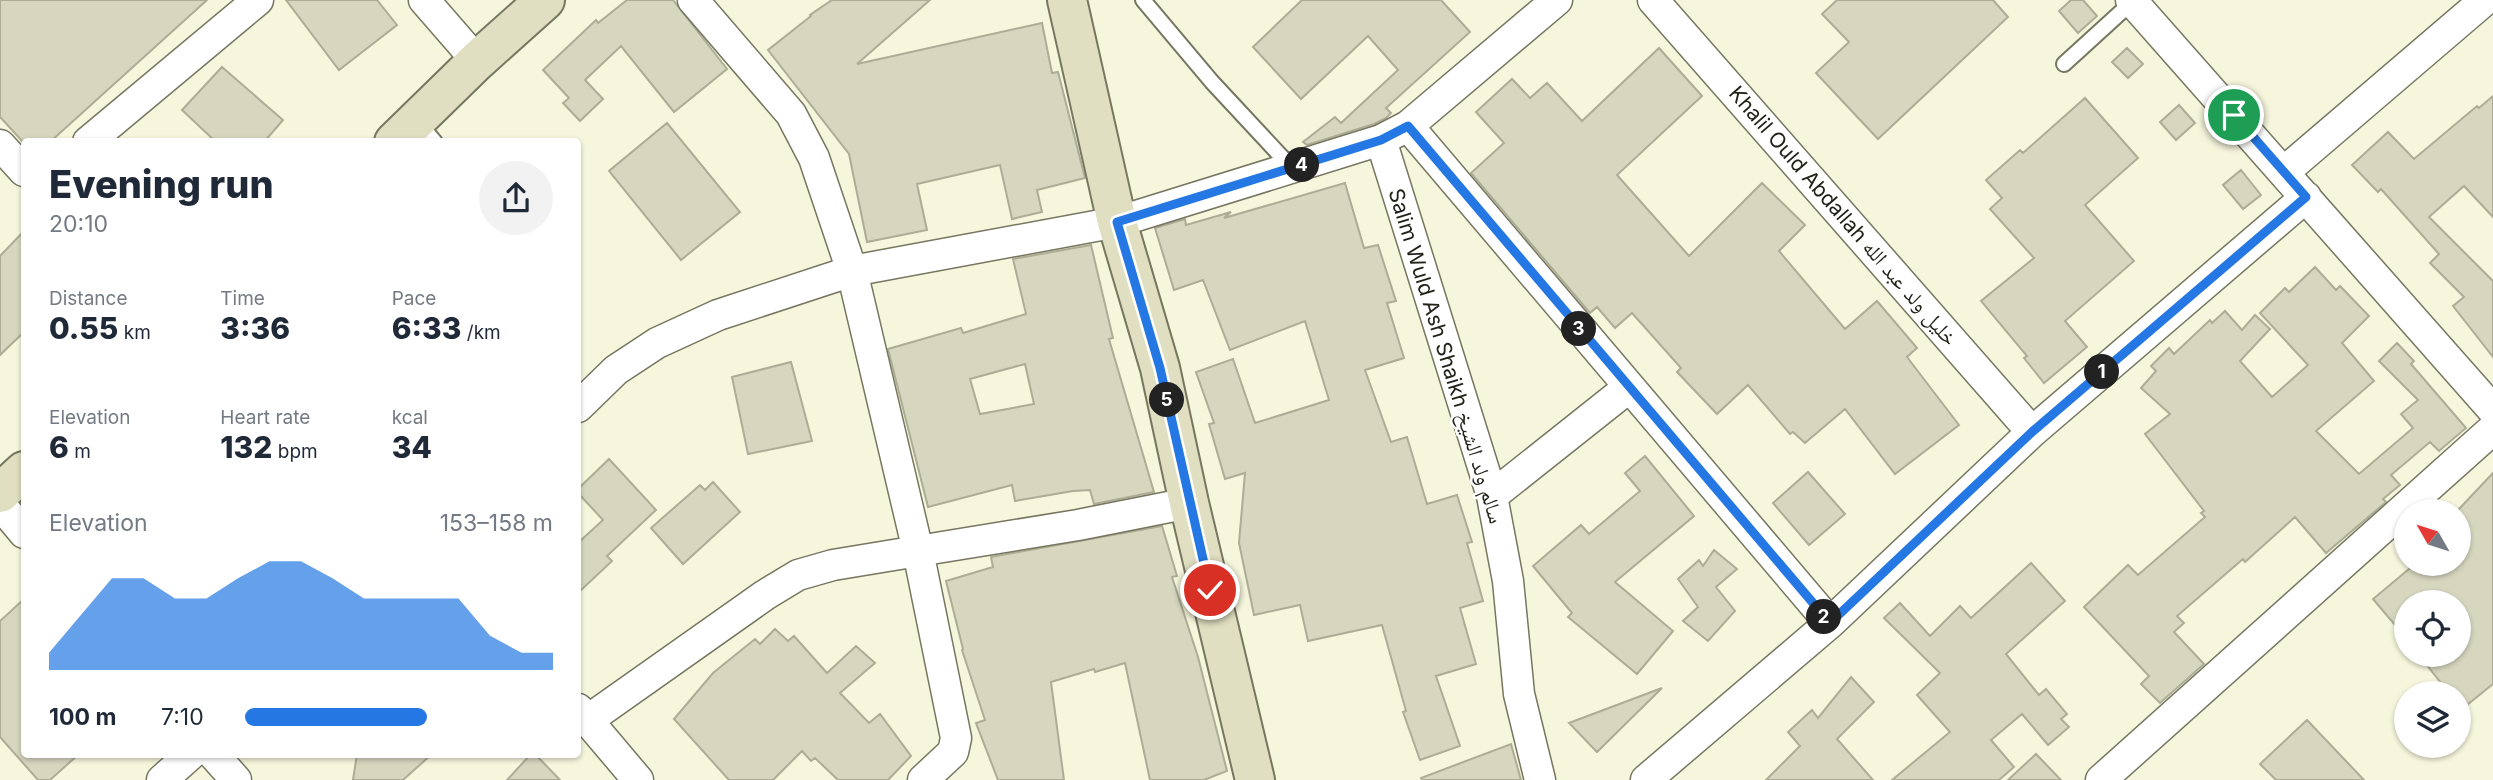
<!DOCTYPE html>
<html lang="en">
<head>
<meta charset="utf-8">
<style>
	:root { --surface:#fff; --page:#f2f2f3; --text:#1f2937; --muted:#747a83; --accent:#2578e3 }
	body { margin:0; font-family:Inter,"Noto Naskh Arabic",sans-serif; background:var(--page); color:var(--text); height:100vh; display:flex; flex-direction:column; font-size:26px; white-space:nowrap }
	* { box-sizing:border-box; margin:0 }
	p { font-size:23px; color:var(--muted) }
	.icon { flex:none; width:38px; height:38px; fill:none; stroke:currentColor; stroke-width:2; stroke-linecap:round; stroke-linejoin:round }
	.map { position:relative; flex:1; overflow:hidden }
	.sheet { position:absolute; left:21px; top:138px; width:560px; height:620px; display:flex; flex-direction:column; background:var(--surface); border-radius:7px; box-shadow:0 2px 5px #0004 }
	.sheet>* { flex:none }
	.needle { width:46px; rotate:309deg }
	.tools { position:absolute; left:2394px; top:499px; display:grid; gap:14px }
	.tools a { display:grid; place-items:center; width:77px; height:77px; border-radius:50%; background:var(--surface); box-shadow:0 2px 5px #0004; font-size:35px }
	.pin { position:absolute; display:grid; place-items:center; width:60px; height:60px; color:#fff; margin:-30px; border:4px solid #fff; border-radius:50%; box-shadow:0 2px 7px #0007 }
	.km { position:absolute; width:35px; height:35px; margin:-18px; border-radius:50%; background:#222; color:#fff; font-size:19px; line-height:35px; text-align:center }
	.round { display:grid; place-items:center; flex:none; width:74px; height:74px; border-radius:37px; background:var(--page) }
	.overview { display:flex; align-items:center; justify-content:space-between; height:119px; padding:0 28px }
	h1 { font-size:38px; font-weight:800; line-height:52px }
	.stats { display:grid; grid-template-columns:repeat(3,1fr); gap:10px; height:119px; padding:7px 28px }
	.stats div { display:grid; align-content:center }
	.stats b { font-size:30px; font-weight:800 }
	.stats small { font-size:19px; font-weight:400 }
	.stats p { font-size:19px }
	.chart { height:196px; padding:14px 28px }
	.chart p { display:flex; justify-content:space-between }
	.chart svg { width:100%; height:126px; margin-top:7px; fill:var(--accent); opacity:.7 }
	ul { padding:0 28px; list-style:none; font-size:23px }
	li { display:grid; grid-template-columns:112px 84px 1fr; align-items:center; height:52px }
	li i { height:18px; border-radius:9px; background:var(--accent) }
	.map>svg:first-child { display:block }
	.building { fill:#d7d7c0; stroke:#adad96; stroke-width:2; fill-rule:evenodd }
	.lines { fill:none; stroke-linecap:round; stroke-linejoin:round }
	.lane-casing { stroke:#767661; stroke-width:18 }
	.street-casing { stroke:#767661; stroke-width:33 }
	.secondary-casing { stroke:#767661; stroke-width:42 }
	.lane { stroke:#fff; stroke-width:14 }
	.street { stroke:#fff; stroke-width:30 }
	.secondary { stroke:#e0dfc1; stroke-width:38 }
	.route-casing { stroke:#fff; stroke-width:14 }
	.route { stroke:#2578e3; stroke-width:9 }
	.labels { text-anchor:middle; stroke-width:5; stroke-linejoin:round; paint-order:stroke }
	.street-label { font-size:21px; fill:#222219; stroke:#fff }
</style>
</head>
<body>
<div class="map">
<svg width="2493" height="780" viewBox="0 0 2493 780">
	<rect width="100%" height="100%" fill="#f6f6dd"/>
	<path class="building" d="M0,0H207L50,142H23L0,117Z
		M286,0H377L397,25L339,70Z
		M627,0H673L727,69L674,112L621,46L585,80L603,99L580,121L563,103L569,98L543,70L596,20L598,23Z
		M832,0H930L857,64L1042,23L1052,73L1058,72L1085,178L1037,190L1042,212L1012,219L1000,165L917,184L927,230L867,242L849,154L768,50L811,16L810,15Z
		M1302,0H1441L1470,32L1386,108L1391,113L1386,118L1374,124L1307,145L1303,142L1335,117L1341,123L1398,70L1368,36L1301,99L1253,47Z
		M1837,0H1993L2008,17L1878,139L1816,73L1849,42L1822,14Z
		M2071,0H2083L2097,16L2078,33L2059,11Z
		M1659,48L1702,96L1617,175L1689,256L1762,183L1805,225L1779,251L1845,329L1877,301L1917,348L1907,357L1959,425L1895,474L1845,409L1805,443L1793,432L1790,434L1748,385L1717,414L1677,372L1681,368L1632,313L1615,328L1597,307L1590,313L1471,173L1504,143L1476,112L1512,79L1530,98L1547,83L1582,121Z
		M2127,48L2143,64L2128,78L2112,62Z
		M222,67L283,120L264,142H216L182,110Z
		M2493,96V217L2464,186L2429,217L2493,281V357L2453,306L2464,297L2430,263L2439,254L2381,189L2378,192L2352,165L2388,132L2414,159L2477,106L2479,108Z
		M2085,98L2138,158L2085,205L2134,261L2065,321L2087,347L2044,383L2024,358L2027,356L1981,301L2034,258L1990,209L2002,198L1986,180L2020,150L2023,153Z
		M2179,105L2195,123L2176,140L2160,122Z
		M667,123L740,212L681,260L609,171Z
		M2241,170L2261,195L2243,209L2223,185Z
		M1345,183L1364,248L1378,245L1396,301L1387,303L1404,358L1365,370L1391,442L1407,437L1427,504L1457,495L1472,542L1467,543L1483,601L1460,608L1476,664L1436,676L1460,746L1420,760L1403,712L1406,711L1382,625L1308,641L1300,605L1254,615L1239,543L1245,473L1225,479L1209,424L1214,423L1196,372L1233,359L1255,423L1329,400L1305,321L1230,350L1203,280L1174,290L1155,228L1185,219L1186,225L1231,212L1224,218Z
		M24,231V332L0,355V256Z
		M1091,245L1113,338L1109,339L1154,492L1094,504L1090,490L1073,491L1015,501L1012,485L928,507L888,349L961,328L963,333L1026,314L1013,259ZM1025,364L1034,404L980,414L970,379Z
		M2315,267L2336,290L2340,286L2369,316L2342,343L2374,381L2316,431L2359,474L2413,428L2401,414L2418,400L2379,361L2397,343L2414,361L2411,364L2466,428L2439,451L2430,442L2391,475L2400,485L2383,499L2386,502L2326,553L2295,517L2245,562L2243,559L2177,616L2184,623L2174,632L2204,664L2160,703L2141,684L2149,676L2084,607L2128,565L2138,575L2205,517L2201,513L2204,511L2145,434L2170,414L2141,388L2156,371L2151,366L2169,348L2174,354L2210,320L2212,323L2225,311L2242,330L2255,315L2270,329L2240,361L2272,397L2308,365L2260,313L2285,288L2289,292Z
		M791,362L812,441L748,454L732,377Z
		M1645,456L1694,516L1615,582L1673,631L1637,674L1568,617L1572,613L1533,566L1581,525L1589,534L1640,491L1625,473Z
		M609,459L656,510L607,556L612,561L578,593V543L603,520L578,493V489Z
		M1808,472L1845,514L1809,545L1773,503Z
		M2493,473V684L2462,709L2459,705V693H2449L2418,654H2459V602H2406V638L2373,599L2415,564H2459V509Z
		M713,482L740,512L683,564L651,528L700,485L705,490Z
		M1162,526L1177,576L1172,577L1198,657L1227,771L1204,780H1150L1125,663L1095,672L1094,669L1051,682L1064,780H998L976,723L985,720L962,650L963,649L946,581L993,567L991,557Z
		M1714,550L1737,569L1716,587L1735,611L1708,641L1683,621L1698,607L1678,579L1699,560L1703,566Z
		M2031,563L2065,601L2006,654L2039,695L2046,689L2067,714L2061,719L2069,727L2048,745L2022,714L1991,740L2014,767L1999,780H1892L1950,732L1917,695L1940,673L1884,618L1900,603L1930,636L1960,606L1971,618Z
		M24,599V754H79L50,780H38L0,737V621Z
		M775,629L788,641L794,636L827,673L856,646L875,663L840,693L869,723L880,714L911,756L888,780H838L815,758L811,761L802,751L773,780H729L674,719L713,673L755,639L760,644Z
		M1851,677L1874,702L1837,739L1873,780H1766L1800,746L1788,732L1812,710L1818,718Z
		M1662,688L1597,752L1569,723Z
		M2307,720L2364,780H2276L2260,764Z
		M1511,744L1521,780H1422L1421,778Z
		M357,754H432L403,780H353Z
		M531,754H535L560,780H507Z
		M2036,754L2061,780H2008Z"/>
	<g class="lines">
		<g class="lane-casing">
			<path id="lane" d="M1143,0L1212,82L1292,168
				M2064,64L2132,2
				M418,122L435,142"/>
		</g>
		<g class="street-casing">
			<path id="street" d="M424,0L477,61
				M1653,0L2032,432
				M2131,0L2493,410
				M1408,126L1830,623
				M1381,140L1492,496L1508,581L1519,694L1540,780
				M88,142L258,0
				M0,145L24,171
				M2284,172L2485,0
				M578,407L616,370L657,343L718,315L852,271L1117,222L1381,140L1408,126L1557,0
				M1492,496L1628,388
				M0,504L24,533
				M578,709L638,780
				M588,720L765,595L798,575L833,565L918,551L852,271L814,158L791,114L693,0
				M213,754L236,780
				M162,780L191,754
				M923,780L953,752L956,738L918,551L1078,525L1189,503
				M1646,780L1830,623L2032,432L2306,197
				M2101,780L2493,429"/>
		</g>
		<g class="secondary-casing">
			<path id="secondary" d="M1067,0L1117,222L1160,368L1189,503L1255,780
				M394,142L477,61L545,0
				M0,493L24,471"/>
		</g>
		<use href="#lane" class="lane"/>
		<use href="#street" class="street"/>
		<use href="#secondary" class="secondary"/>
	</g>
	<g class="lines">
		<g class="route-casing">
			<path id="route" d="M1210,590L1160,368L1117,222L1381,140L1408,126L1830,623L2032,432L2306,197L2234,115"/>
		</g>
		<use href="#route" class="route"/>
	</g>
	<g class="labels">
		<g class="street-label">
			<text transform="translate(1843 216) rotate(49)" y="7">Khalil Ould Abdallah خليل ولد عبد الله</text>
			<text transform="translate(1446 356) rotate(73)" y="7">Salim Wuld Ash Shaikh سالم ولد الشيخ</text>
		</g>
	</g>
</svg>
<div class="tools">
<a><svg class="needle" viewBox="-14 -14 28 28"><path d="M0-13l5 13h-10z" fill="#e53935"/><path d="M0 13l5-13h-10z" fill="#747a83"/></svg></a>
<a><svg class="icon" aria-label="locate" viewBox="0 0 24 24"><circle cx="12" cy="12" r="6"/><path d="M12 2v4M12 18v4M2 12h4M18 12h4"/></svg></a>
<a><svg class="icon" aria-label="layers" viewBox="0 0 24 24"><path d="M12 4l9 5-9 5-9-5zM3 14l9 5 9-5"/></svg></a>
</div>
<div class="pin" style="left:2234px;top:115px;background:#1e9e55"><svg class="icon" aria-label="arrive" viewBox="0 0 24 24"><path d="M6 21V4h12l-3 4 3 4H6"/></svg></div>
<div class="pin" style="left:1210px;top:590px;background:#d93025"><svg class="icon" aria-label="check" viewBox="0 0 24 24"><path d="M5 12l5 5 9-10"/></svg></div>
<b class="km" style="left:2102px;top:372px">1</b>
<b class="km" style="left:1824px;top:617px">2</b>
<b class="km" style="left:1579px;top:329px">3</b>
<b class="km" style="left:1302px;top:165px">4</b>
<b class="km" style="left:1167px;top:400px">5</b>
<section class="sheet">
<div class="overview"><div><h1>Evening run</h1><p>20:10</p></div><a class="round"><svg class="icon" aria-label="share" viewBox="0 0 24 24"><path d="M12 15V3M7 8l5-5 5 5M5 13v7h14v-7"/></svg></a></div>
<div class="stats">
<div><p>Distance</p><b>0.55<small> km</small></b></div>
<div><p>Time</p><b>3:36</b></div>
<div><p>Pace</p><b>6:33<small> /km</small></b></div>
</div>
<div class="stats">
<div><p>Elevation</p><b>6<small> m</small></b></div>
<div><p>Heart rate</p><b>132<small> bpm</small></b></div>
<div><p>kcal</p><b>34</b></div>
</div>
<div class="chart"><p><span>Elevation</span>153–158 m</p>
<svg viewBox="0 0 160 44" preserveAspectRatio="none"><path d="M0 44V38L10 25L20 12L30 12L40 19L50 19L60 12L70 6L80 6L90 12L100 19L110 19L120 19L130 19L140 32L150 38L160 38V44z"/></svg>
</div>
<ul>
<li><b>100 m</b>7:10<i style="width:59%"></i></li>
</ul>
</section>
</div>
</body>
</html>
